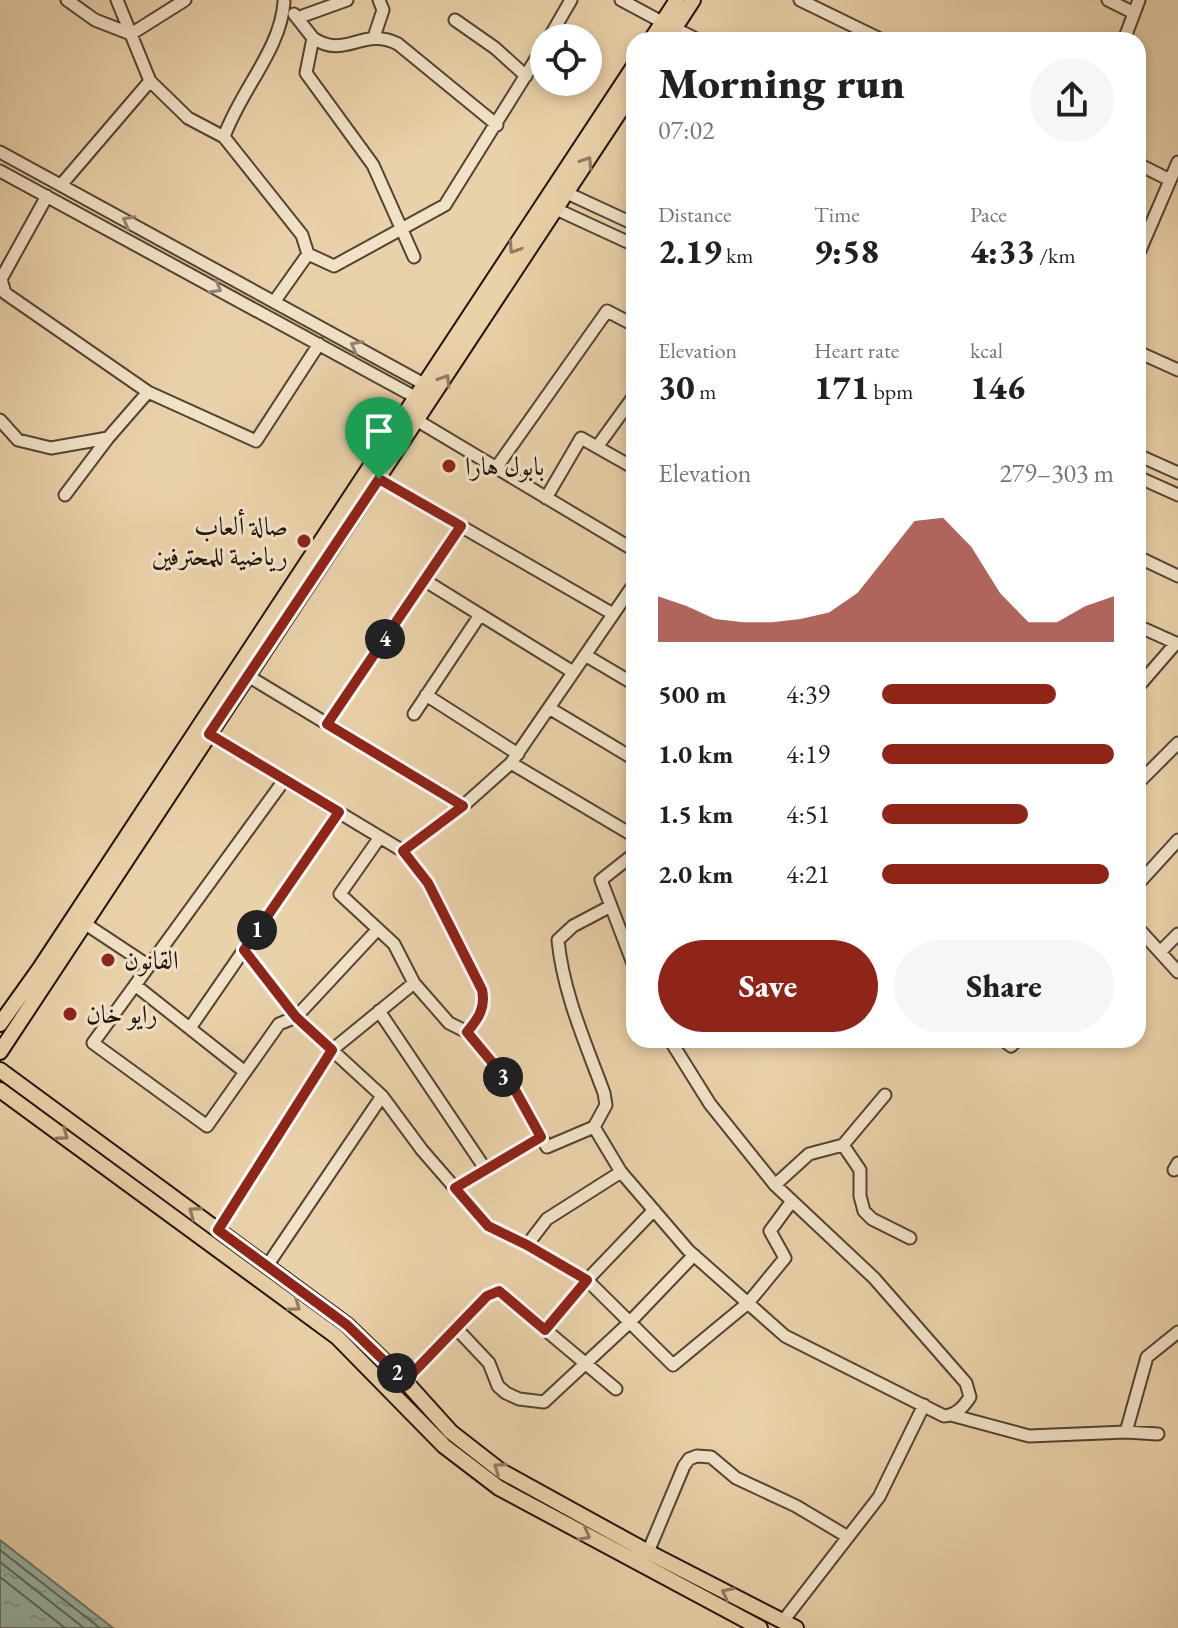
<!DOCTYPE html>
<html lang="en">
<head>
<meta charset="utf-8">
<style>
	:root { --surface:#fff; --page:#f6f6f6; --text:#202124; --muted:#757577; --accent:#8f2418 }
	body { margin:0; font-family:"EB Garamond",Amiri,serif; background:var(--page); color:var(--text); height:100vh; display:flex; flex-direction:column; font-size:30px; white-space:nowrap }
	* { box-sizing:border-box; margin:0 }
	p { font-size:26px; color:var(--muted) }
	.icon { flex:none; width:44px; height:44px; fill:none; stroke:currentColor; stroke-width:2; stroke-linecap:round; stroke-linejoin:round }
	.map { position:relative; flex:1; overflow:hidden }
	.side { position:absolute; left:626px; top:32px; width:520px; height:1016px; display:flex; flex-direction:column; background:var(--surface); border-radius:24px; box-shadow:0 4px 12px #0003 }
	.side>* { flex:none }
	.tools { position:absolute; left:530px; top:24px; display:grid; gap:16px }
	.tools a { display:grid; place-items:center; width:72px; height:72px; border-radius:50%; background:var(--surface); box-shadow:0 4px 12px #0003; font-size:40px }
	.pin { position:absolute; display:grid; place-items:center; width:68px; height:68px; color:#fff; margin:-82px -34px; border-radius:50% 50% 50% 0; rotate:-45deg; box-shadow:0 0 8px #0007 }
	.pin .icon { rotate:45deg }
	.km { position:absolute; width:40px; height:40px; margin:-20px; border-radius:50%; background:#222; color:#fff; font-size:22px; line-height:40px; text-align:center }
	.round { display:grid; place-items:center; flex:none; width:84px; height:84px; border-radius:42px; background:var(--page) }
	.headline { display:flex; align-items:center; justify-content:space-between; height:136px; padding:0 32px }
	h1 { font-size:44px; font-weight:800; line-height:60px }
	.stats { display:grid; grid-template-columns:repeat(3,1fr); gap:12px; height:136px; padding:8px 32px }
	.stats div { display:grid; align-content:center }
	.stats b { font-size:34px; font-weight:800 }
	.stats small { font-size:22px; font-weight:400 }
	.stats p { font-size:22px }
	.chart { height:224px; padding:16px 32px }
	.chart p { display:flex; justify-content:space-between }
	.chart svg { width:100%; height:144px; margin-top:8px; fill:var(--accent); opacity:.7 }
	.action { display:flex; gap:16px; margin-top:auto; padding:16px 32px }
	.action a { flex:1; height:92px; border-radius:48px; background:var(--accent); color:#fff; font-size:32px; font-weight:800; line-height:92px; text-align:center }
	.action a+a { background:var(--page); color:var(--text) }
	ul { padding:0 32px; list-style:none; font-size:26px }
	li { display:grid; grid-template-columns:128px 96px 1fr; align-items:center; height:60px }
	li i { height:20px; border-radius:10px; background:var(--accent) }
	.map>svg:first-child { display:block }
	.water { fill:url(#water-ripples); stroke:#68766a; stroke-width:2 }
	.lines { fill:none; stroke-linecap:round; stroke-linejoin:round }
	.shore { stroke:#5c665a; stroke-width:2 }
	.minor-casing { stroke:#544333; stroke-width:15 }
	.major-casing { stroke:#22140c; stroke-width:18 }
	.minor { stroke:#f1e1c7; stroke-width:11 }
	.major { stroke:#e9d1a9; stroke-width:14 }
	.oneway { stroke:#8f7c62 }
	.oneway2 { stroke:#948573 }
	.route-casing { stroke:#fff; stroke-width:16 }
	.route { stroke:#8f2418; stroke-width:10 }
	.poi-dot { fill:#8f2418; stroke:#f1e1c7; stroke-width:3 }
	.labels { text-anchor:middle; stroke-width:6; stroke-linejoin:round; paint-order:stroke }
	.poi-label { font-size:26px; fill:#22140c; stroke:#f1e1c7; text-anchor:start }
</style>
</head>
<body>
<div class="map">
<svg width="1178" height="1628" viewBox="0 0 1178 1628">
	<defs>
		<pattern id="water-ripples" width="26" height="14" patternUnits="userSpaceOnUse" patternTransform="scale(2)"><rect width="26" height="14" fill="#97b7a9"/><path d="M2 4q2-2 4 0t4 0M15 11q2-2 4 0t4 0" fill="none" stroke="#829c90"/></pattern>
	</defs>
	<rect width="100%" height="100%" fill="#e9d1a9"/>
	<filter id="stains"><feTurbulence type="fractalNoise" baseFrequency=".0025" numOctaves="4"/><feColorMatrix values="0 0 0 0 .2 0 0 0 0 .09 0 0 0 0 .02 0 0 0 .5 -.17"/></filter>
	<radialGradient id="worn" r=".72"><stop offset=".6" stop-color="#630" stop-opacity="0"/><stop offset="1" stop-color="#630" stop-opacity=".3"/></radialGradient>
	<path class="water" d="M0,1540L113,1628H0Z"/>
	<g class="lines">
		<path class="shore" d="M0,1550L100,1628
			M0,1562L84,1628
			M0,1577L65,1628"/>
		<g class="minor-casing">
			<path id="minor" d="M67,0L95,20L131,34L185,0
				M117,0L150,81L188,118L224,137
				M621,0L662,22
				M800,0L882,40
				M1108,0L1134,13
				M284,2C281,49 240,91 224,137L302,235L308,254
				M294,14L313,38
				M297,18L347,0
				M455,20L495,48L526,76
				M674,28L698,40
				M374,37L383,10L379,0
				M549,38L571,0
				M1124,40L1139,0
				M0,152L424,384
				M1138,164L1170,180
				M0,171L415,397
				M61,185L150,81
				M567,193L634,224
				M47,196L1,279L5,293L148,392
				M556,209L634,245
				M1138,255L1178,162
				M414,257L373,165L306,73L313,38C345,60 363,26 398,44L497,125
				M274,302L308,254L334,266L445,205L544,46
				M1138,352L1178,370
				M0,420L18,440L51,448L108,438L148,392L256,441L319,344
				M418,421L634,550
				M597,447L634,396
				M1138,455L1178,473
				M496,468L607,311L634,325
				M1138,477L1178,495
				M379,479L613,614
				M65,495L108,438
				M546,498L581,438L634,468
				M1138,557L1178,576
				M424,580L573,672
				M1138,626L1178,644
				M585,655L634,684
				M248,676L463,806
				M1138,687L1176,643
				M426,695L518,754
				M549,708L634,759
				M414,714L480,615
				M327,724L461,526
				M209,734L403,851L463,806L511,763L634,584
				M511,763L634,836
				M1138,783L1178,743
				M380,837L340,894L394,944L414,983L449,1023L467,1032L515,1090L547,1147L594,1127L621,1172L688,1250L785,1336L944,1416C957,1415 964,1406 970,1397L966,1383L874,1278L775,1185L710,1104L670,1040
				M403,851L428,883L482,990C486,1008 478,1019 467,1032
				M634,854L601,880L634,966
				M1138,884L1178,840
				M84,923L149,966
				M1138,928L1178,972
				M378,929L296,1017L382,1096L422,1150L488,1226L527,1245L587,1280L673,1365L748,1303L785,1258L770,1231L792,1201
				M244,950L296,1017L279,1024L207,1126L93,1043L285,779
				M1160,952L1178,934
				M135,985L245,1072
				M379,1011L486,1170
				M190,1028L339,812
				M1003,1040L1011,1046L1018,1040
				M594,1127L606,1105L604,1093C586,1044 563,993 558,940L573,926L611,906
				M843,1145L860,1170V1196L864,1211L872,1219L910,1238
				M1174,1170L1178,1163
				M775,1185L809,1154L843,1145L885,1095
				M455,1188L541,1137
				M218,1230L332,1050L414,983
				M527,1245L547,1219L621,1172
				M267,1266L382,1096
				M456,1328L489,1363L498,1386L506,1393L519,1399L544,1402L629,1323L694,1255
				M545,1330L587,1280L654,1210
				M405,1381L487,1296L499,1291L616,1389
				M951,1415L1029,1436L1126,1432L1158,1434
				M1126,1432L1147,1357L1178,1332
				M648,1552L684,1466L689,1459L697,1456L711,1457L736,1478L796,1506L848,1537
				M783,1621L879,1497L924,1405"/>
		</g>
		<g class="major-casing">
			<path id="major" d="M651,40L677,0
				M667,40L693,0
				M0,1024L40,968L634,66
				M0,1052L634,90
				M0,1070L347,1325L405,1381L451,1432L501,1471L648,1552L796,1628
				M0,1090L337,1337L444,1446L499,1488L760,1628"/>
		</g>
		<use href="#minor" class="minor"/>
		<use href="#major" class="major"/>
	</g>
	<defs><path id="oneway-chevron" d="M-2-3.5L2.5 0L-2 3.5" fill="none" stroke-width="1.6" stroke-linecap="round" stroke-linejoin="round" transform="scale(2)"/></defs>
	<g class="oneway">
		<use href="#oneway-chevron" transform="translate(587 162) rotate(-57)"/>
		<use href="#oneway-chevron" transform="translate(514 248) rotate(123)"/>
		<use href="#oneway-chevron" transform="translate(445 380) rotate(-57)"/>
		<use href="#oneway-chevron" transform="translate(63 1135) rotate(36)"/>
		<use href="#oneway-chevron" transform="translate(194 1212) rotate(-144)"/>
		<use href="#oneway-chevron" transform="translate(295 1306) rotate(36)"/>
		<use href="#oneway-chevron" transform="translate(499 1468) rotate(-145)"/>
		<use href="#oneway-chevron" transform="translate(585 1535) rotate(28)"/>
		<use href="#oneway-chevron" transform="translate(727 1593) rotate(-153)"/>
	</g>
	<g class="oneway2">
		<use href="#oneway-chevron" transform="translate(128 221) rotate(-151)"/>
		<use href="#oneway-chevron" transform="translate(216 288) rotate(29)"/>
		<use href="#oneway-chevron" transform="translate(356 346) rotate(-151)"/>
	</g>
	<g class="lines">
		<g class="route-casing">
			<path id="route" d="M379,479L461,526L327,724L463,806L403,851L428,883L482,990C486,1008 478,1019 467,1032L515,1090L541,1137L455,1188L488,1226L527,1245L587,1280L545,1330L499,1291L487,1296L405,1381L347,1325L218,1230L332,1050L296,1017L244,950L339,812L209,734Z"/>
		</g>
		<use href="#route" class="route"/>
	</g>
	<g class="poi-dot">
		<circle cx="449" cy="466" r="8"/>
		<circle cx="304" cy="541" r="8"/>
		<circle cx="108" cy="960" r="8"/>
		<circle cx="70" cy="1014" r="8"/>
	</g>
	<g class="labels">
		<g class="poi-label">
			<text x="465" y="475">بابول هارا</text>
			<text x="288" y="535" text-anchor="end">صالة ألعاب<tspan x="288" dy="30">رياضية للمحترفين</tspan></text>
			<text x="124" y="969">القانون</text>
			<text x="86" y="1023">رايو خان</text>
		</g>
	</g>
	<rect width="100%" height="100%" filter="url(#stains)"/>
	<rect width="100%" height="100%" fill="url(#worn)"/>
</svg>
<div class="tools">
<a><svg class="icon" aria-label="locate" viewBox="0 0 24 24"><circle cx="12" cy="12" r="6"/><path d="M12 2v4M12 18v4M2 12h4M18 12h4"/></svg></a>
</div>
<div class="pin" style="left:379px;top:479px;background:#1e9e55"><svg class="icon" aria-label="arrive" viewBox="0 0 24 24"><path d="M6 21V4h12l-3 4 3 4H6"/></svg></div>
<b class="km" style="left:257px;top:930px">1</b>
<b class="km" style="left:397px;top:1373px">2</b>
<b class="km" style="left:503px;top:1077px">3</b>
<b class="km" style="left:385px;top:639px">4</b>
<section class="side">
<div class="headline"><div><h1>Morning run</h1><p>07:02</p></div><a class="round"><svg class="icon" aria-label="share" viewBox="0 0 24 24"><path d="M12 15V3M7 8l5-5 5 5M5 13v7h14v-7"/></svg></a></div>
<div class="stats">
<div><p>Distance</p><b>2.19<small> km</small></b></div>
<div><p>Time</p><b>9:58</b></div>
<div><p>Pace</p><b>4:33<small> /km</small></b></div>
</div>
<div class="stats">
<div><p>Elevation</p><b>30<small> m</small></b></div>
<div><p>Heart rate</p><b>171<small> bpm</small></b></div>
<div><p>kcal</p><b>146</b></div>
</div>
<div class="chart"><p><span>Elevation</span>279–303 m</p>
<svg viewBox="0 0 160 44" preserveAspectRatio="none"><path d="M0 44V30L10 33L20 37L30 38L40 38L50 37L60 35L70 29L80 18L90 7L100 6L110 15L120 29L130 38L140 38L150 33L160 30V44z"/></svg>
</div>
<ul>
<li><b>500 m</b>4:39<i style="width:75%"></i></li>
<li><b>1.0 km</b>4:19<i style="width:100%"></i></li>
<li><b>1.5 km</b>4:51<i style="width:63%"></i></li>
<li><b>2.0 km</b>4:21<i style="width:98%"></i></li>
</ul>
<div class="action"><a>Save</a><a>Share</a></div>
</section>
</div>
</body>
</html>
